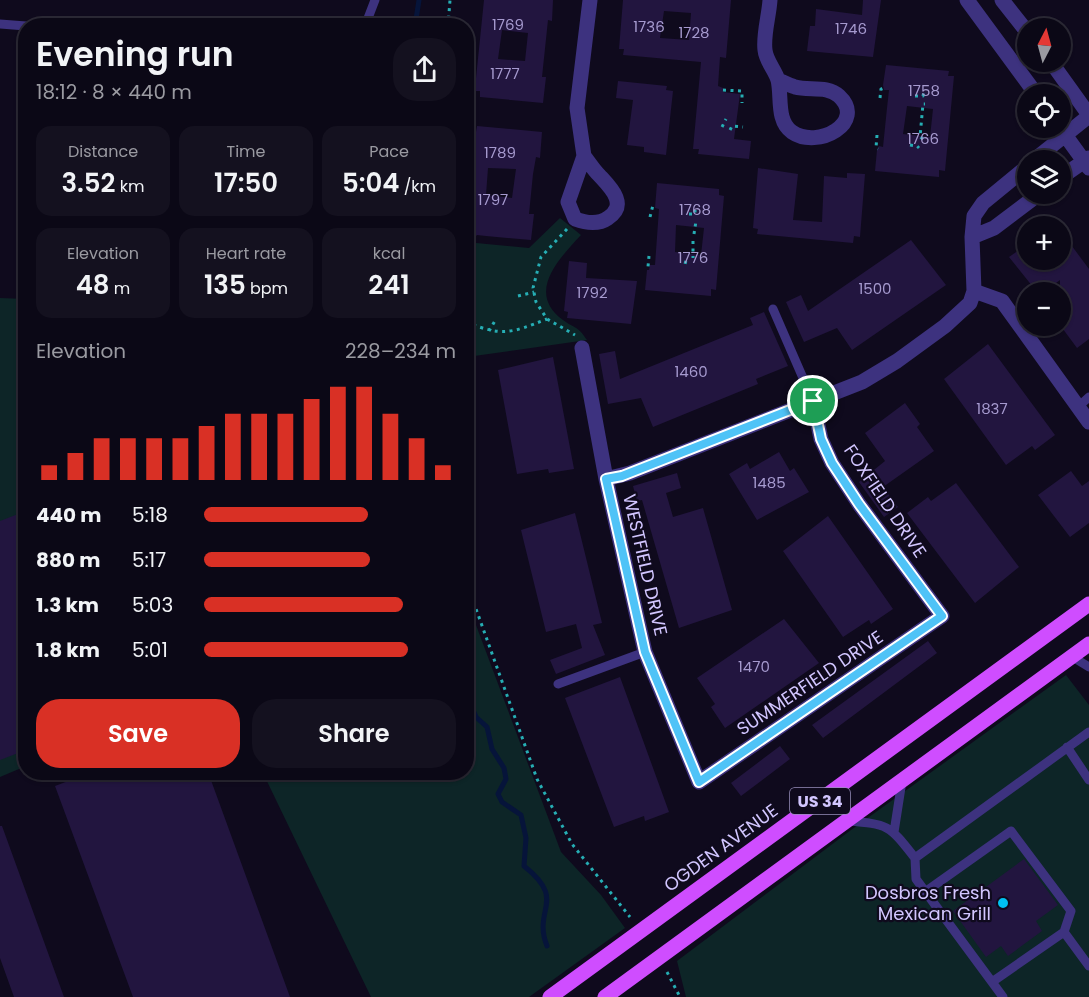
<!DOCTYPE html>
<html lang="en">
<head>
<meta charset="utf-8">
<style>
	:root { --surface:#0b0816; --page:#14111f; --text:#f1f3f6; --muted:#9a9aa1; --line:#2b2935; --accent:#d93025 }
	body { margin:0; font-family:Poppins,sans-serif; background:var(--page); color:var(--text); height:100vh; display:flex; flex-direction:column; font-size:22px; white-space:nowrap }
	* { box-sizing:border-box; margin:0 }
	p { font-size:20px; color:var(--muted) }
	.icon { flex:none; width:33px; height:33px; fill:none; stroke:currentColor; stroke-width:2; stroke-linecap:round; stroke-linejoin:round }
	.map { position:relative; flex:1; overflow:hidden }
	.drawer { position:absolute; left:18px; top:18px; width:456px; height:762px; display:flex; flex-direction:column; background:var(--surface); border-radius:24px; box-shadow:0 2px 4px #0004,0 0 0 2px var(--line) }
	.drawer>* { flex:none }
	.needle { width:39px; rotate:6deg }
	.controls { position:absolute; left:1017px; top:18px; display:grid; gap:12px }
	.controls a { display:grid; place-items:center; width:54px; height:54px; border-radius:50%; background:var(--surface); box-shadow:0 2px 4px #0004,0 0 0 2px var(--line); font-size:30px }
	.pin { position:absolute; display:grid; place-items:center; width:51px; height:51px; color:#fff; margin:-26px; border:3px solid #fff; border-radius:50%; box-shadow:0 2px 6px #0007 }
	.round { display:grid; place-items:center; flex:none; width:63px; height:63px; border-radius:24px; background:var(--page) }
	.summary { display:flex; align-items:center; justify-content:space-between; height:102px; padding:0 18px }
	h1 { font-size:33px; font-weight:600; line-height:45px }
	.metrics { display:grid; grid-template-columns:repeat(3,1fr); gap:9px; height:102px; padding:6px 18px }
	.metrics div { display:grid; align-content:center; border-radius:15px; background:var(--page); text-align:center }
	.metrics b { font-size:26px; font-weight:600 }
	.metrics small { font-size:16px; font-weight:400 }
	.metrics p { font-size:16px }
	.chart { height:168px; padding:12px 18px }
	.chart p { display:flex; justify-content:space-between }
	.chart svg { width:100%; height:108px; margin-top:6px; stroke:var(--accent); stroke-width:6 }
	.primary-button { display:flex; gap:12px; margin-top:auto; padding:12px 18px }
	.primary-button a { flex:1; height:69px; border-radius:24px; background:var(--accent); color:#fff; font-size:24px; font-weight:600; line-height:69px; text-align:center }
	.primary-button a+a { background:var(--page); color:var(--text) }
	ul { padding:0 18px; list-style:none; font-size:20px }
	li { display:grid; grid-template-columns:96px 72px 1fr; align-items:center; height:45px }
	li i { height:15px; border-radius:8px; background:var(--accent) }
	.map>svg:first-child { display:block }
	.green { fill:#0d2527 }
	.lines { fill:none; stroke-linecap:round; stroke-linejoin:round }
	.stream { stroke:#06143a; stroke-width:5 }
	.building { fill:#22153f; fill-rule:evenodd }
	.path { stroke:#26aeb4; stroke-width:3; stroke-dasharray:3 4.5; stroke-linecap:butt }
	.service { stroke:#3d327f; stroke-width:9 }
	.minor { stroke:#3d327f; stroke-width:15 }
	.primary { stroke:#cf4dff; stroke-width:15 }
	.route-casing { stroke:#fff; stroke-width:12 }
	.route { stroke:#4fc3f7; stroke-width:8 }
	.poi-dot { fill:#00c1f1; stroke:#0f0a1d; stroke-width:2 }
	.labels { text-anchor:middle; stroke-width:4.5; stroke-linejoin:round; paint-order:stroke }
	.number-label { font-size:15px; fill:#a69acf }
	.shield { fill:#0f0a1d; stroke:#988ebb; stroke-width:1.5 }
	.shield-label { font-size:16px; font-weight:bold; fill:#d2c6ff }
	.street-label { font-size:18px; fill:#d2c6ff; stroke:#0f0a1d }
	.poi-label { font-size:18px; fill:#d2c6ff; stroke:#0f0a1d; text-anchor:end }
</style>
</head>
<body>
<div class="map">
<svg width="1089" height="997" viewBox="0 0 1089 997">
	<rect width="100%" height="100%" fill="#0f0a1d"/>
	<path class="green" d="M560,218L581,235C560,258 525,292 563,320C575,329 577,325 587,340L467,357L466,242L529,248Z
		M0,298L25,299L26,766L0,777Z
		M467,601L561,852L601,895L625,928L529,997H371L263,773L466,772Z
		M1066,675L1089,705V997H686L677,961L851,830Z"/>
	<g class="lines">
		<path class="stream" d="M415,26L419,0
			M466,670L471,680L473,710L476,717L487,727L492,749L504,768L506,779L498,794L502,802L521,815L526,838L524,866C568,901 532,908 547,946"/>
	</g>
	<path class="building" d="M484,0H553L552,21L548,20L542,77H546L543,103L480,97V91H476V78ZM502,30L528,33L525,61L498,59Z
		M623,0H731L726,58L720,57L718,86L723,88V92L740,94L734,139L751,141L749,159L698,154L699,149H693L701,62L623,55L624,49H619ZM664,11L691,13L689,40L660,38Z
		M863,0H881L873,57L807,51L810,26H815L816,9L862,15Z
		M886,65L949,71L948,76H954L945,171L939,170V177L875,171L877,150L879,146L883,147L887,108L889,90H884L883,85ZM907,106L933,109L930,137L903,134Z
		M618,81L667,86L666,90L673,91L666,155L644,152V147L627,145L633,100L616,98Z
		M477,126L542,132L540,158L536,157L533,174L529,214H534L531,240L486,236L477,235L474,238L471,234H466V188L473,131L476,132ZM488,168L516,169L512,198L486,195Z
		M758,168L798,174L793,220L822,222L824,176L847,178V173L865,174L860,237L854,236L853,243L757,234L758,229L753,228Z
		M657,183L719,189V195L724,196L716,290L711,289V296L645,290L647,270H649L650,265H655L659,209L655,208ZM676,225L704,228L701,255L675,252Z
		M1060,230L1089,269V339L1077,348L1060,325V280L1044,292H1037L1009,257L1028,244V260H1060Z
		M911,240L946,285L852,350L837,328L804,342L786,302L801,295L808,311Z
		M569,261L587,263L586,278L637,281L631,324L567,318L568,312L564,311Z
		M764,312L788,366L756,379L758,384L653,427L641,398L608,404L599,354L615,351L620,379L753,325L750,318Z
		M988,344L1055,435L1035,450L1032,446L1006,465L944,379Z
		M553,357L574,469L549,473L548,469L517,474L498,370Z
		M905,403L920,424L917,427L934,451L883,487L898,507L884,517L859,482L885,461L865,433Z
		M779,452L790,471L794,468L809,492L757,520L729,474L747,463L750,469Z
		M1071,471L1082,486L1089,481V523L1070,537L1038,495Z
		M677,473L681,488L666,493L673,517L703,508L732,610L679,628L642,500L637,501L633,486Z
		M956,483L1019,567L975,603L907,513L928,497L931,501Z
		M26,511V750L0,760V521Z
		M575,513L602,623L593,625L605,655L556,674L550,660L582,648L576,624L546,632L521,530Z
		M828,516L893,609L871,624L869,620L843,637L783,551Z
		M784,619L819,663L725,728L711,707L715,704L697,678Z
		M928,641L937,653L823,738L812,725Z
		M620,677L669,812L645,821L644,816L614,827L565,698Z
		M780,746L790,759L741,796L731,783Z
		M92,772H208L290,997H133L55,786Z
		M0,826H2L64,997H14L0,958Z
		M1024,859L1058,905L1036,921L1042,931L1008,956L1001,946L986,957L953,911Z"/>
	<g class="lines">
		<path class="path" d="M448,26L450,0
			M723,90L742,91V103
			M915,96H923L924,91
			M880,98L881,89L885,87
			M722,127L726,119
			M730,130L732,126L743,127
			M877,135L876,148L878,149
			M923,139L920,137L923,104H925
			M910,145L917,146L919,148
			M689,214H695V210
			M650,217L653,205
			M567,229L541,257L533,288L536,302L547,319L575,335
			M694,234L696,221
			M693,241V258
			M649,256L648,267H650
			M684,262L691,264
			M518,296L534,292
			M466,322C503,337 511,333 547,319
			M489,331L496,319
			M466,581L537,779L572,844L630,917
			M667,972L680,997"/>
		<path class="service" d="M0,24L26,26
			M365,26L375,0
			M773,309L813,401
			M1078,407L1089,397
			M1071,656L1089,667
			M558,684L645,652
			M1067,747L1089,780
			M847,821C889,824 889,825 915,858L1089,732
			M894,832L902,781
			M915,858L916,879L992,982L1064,932L1089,966
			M925,892L1011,831L1071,911L1064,932
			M992,982L1003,997"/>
		<path class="minor" d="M770,0C769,16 763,35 765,50C766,61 775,70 778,80C782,96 776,121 792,132C818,150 867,122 839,96C827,85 809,91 795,87C789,85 783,82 778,80
			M967,0L1036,94
			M1002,0L1028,33
			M1051,62L1089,115
			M1060,128L1089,168
			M584,156C589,162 593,169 599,175C609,186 629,204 608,218C598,225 586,223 575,219L568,202L584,156L577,108L590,0
			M1034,160L1089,116
			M1060,178L1089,158
			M972,237L994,228L1039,194
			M974,291L1002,301L1089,422
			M582,348L606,479L645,652L699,782L942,616L859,504L832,463L821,439L813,401
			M606,479L630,473L862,382L897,361L945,326L970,303L974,291L972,237L974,216L983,203L1028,166"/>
		<path class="primary" d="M550,997L1089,604
			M605,997L1089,644"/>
	</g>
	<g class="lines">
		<g class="route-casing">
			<path id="route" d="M813,401L821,439L832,463L859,504L942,616L699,782L645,652L606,479L622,476Z"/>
		</g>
		<use href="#route" class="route"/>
	</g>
	<circle class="poi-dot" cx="1003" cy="903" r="6"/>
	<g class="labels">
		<g class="number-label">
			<text x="508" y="30">1769</text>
			<text x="649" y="32">1736</text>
			<text x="851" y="34">1746</text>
			<text x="694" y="38">1728</text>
			<text x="505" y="79">1777</text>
			<text x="924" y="96">1758</text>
			<text x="923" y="144">1766</text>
			<text x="500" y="158">1789</text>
			<text x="493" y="205">1797</text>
			<text x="695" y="215">1768</text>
			<text x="693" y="263">1776</text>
			<text x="875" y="294">1500</text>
			<text x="592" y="298">1792</text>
			<text x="691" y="377">1460</text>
			<text x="992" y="414">1837</text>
			<text x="769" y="488">1485</text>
			<text x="754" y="672">1470</text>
		</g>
		<rect class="shield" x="790" y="788" width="60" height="26" rx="4.5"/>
		<g class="shield-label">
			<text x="820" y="807">US 34</text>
		</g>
		<g class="street-label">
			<text transform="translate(885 501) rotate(56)" y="6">FOXFIELD DRIVE</text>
			<text transform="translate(645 565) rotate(77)" y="6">WESTFIELD DRIVE</text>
			<text transform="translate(810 683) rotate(-34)" y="6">SUMMERFIELD DRIVE</text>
			<text transform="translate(721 848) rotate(-36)" y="6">OGDEN AVENUE</text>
		</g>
		<g class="poi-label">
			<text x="991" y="899">Dosbros Fresh<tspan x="991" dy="21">Mexican Grill</tspan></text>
		</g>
	</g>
</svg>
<div class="controls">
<a><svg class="needle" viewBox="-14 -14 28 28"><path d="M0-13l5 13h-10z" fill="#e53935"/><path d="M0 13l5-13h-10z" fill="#9a9aa1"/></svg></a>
<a><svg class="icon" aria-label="locate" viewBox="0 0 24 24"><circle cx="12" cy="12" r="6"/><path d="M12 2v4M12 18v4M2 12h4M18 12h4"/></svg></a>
<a><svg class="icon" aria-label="layers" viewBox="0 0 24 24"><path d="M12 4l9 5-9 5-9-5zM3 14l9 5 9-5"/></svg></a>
<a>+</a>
<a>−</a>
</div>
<div class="pin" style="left:813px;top:401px;background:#1e9e55"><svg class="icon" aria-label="arrive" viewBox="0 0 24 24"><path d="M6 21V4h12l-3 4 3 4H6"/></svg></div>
<section class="drawer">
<div class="summary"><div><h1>Evening run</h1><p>18:12 · 8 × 440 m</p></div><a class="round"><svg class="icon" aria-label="share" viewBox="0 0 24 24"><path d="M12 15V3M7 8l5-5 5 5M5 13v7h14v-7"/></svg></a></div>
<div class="metrics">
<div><p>Distance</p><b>3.52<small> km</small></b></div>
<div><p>Time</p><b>17:50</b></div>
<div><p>Pace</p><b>5:04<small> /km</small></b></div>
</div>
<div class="metrics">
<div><p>Elevation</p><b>48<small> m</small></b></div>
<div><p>Heart rate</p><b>135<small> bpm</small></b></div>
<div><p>kcal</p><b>241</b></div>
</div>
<div class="chart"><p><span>Elevation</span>228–234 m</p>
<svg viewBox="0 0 160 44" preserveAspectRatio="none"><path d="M5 44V38M15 44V33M25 44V27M35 44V27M45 44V27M55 44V27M65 44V22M75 44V17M85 44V17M95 44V17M105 44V11M115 44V6M125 44V6M135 44V17M145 44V27M155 44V38"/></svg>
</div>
<ul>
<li><b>440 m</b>5:18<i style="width:65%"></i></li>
<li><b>880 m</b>5:17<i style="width:66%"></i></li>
<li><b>1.3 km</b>5:03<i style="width:79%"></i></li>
<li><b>1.8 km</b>5:01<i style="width:81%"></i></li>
</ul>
<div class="primary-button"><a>Save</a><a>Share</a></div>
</section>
</div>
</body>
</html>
